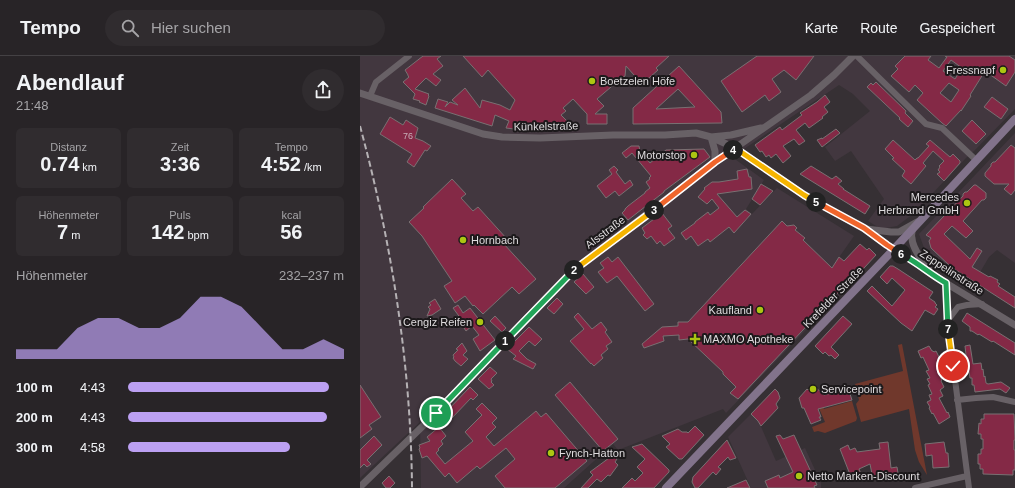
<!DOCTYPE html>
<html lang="de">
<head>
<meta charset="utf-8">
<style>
	:root { --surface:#282427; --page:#302c2f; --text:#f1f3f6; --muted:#a5a4a7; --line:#444144; --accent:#bca0f2 }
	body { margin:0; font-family:Arial,sans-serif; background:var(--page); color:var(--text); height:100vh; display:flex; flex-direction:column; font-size:15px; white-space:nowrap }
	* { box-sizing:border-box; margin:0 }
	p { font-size:13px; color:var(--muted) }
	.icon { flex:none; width:22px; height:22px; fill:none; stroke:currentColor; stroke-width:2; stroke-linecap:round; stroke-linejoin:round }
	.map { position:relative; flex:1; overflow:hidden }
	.side { display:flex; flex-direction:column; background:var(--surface); width:360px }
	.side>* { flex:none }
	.pin { position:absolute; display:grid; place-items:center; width:34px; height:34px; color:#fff; margin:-17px; border:2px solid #fff; border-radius:50%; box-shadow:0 1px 4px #0007 }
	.km { position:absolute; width:20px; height:20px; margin:-10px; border-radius:50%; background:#222; color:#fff; font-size:11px; line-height:20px; text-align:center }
	.round { display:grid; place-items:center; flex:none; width:42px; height:42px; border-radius:21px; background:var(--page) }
	.overview { display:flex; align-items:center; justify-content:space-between; height:68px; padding:0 16px }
	h1 { font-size:22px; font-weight:700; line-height:30px }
	.metrics { display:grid; grid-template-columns:repeat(3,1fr); gap:6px; height:68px; padding:4px 16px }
	.metrics div { display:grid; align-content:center; border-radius:6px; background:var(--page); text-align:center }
	.metrics b { font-size:20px; font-weight:700 }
	.metrics small { font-size:11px; font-weight:400 }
	.metrics p { font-size:11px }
	.chart { height:112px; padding:8px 16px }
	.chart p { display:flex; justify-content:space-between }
	.chart svg { width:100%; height:72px; margin-top:4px; fill:var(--accent); opacity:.7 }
	ul { padding:0 16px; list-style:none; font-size:13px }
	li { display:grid; grid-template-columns:64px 48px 1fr; align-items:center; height:30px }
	li i { height:10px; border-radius:5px; background:var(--accent) }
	header { display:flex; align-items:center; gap:24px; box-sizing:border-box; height:56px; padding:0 20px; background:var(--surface); border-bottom:1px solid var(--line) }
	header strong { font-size:19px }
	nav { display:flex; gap:22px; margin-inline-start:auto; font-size:14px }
	.search { width:280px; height:36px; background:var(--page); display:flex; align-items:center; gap:10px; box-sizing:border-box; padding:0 14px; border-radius:22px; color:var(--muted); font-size:15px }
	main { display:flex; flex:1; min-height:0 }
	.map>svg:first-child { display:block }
	.built { fill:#42373f }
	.green { fill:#70382c }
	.building { fill:#842946; stroke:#797072; fill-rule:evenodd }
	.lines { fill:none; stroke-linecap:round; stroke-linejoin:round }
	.minor { stroke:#686166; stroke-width:6 }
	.tertiary { stroke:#686166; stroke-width:7 }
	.secondary { stroke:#82738b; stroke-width:8 }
	.rail { stroke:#b5b1b4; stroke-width:2; stroke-dasharray:6 3; stroke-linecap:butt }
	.split-1-casing { stroke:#fff; stroke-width:8 }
	.split-2-casing { stroke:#fff; stroke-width:8 }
	.split-3-casing { stroke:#fff; stroke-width:8 }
	.split-4-casing { stroke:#fff; stroke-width:8 }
	.split-5-casing { stroke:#fff; stroke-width:8 }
	.split-6-casing { stroke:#fff; stroke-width:8 }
	.split-7-casing { stroke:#fff; stroke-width:8 }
	.split-8-casing { stroke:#fff; stroke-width:8 }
	.split-1 { stroke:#22a559; stroke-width:5 }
	.split-2 { stroke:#22a559; stroke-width:5 }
	.split-3 { stroke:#f5b400; stroke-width:5 }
	.split-4 { stroke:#f0652b; stroke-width:5 }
	.split-5 { stroke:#f5b400; stroke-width:5 }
	.split-6 { stroke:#f0652b; stroke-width:5 }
	.split-7 { stroke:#22a559; stroke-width:5 }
	.split-8 { stroke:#f5b400; stroke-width:5 }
	.poi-dot { fill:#acc612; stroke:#1c191b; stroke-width:1.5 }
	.labels { text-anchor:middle; stroke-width:4; stroke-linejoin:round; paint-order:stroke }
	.number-label { font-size:9px; fill:#c8afb8 }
	.poi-label { font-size:11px; fill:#dfdcde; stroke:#1c191b; text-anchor:start }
	.street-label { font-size:11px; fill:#dfdcde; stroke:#1c191b }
</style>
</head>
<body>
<header>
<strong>Tempo</strong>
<div class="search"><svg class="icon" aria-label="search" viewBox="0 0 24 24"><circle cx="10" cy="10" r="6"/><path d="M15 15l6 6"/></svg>Hier suchen</div>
<nav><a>Karte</a><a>Route</a><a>Gespeichert</a></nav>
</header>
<main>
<section class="side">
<div class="overview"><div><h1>Abendlauf</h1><p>21:48</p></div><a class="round"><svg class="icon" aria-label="share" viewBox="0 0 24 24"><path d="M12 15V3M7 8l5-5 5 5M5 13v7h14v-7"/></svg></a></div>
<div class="metrics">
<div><p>Distanz</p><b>0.74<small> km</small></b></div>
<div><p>Zeit</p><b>3:36</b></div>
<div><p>Tempo</p><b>4:52<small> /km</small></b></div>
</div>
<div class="metrics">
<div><p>Höhenmeter</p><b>7<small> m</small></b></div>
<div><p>Puls</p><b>142<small> bpm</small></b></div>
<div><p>kcal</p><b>56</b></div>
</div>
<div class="chart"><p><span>Höhenmeter</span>232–237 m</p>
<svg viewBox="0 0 160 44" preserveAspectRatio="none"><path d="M0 44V38L10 38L20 38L30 25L40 19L50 19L60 25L70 25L80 19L90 6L100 6L110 12L120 25L130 38L140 38L150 32L160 38V44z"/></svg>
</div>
<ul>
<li><b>100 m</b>4:43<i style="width:93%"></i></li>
<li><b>200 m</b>4:43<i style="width:92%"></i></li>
<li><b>300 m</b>4:58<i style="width:75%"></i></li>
</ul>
</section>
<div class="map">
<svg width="655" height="432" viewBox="0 0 655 432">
	<rect width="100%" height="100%" fill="#363034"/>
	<path class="built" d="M0,0H655V53L615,94L606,102L553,158L537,170L521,173L508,165L524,143L491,95L475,105L465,91L510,55L493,38L479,29L372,101L404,124L386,153L392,158L417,132L494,180L475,207L493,225L366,357L363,353L258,394L253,388L204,432H61L60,366L0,422Z
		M655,77V207L637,194L629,201L612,230L567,200L559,178Z
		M391,358L399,366L416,405L445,392L461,427V432H391L368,381Z"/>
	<path class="green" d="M542,288L567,419L559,406L555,394L549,353L501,366L496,348L499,344L495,328L543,315L538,289Z
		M492,345L497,362L496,365L465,377L458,375L454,376L452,371L465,366L458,350L463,349L464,353Z"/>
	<path class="building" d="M63,0H81L77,3L83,10L73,18L81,24L76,30L66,22L55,33L69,38L68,39L69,40L66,49L59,46L60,45L53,43L55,38L43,26L49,21L48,20V19L45,14Z
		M103,0H309L296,12L298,14L282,28L266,10L265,20L258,25L237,43L244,50L235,58H247V68H227V58L213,43L203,52L206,55L201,59L213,71L154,73L146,72L149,65L135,59L132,70L75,52L78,43L88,46L85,51L90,46L98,49L92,44L105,32L120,52L122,44L140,49L150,54L155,44L128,14L122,21Z
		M397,0H454L436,24L424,14L412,23L421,36L409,45L405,39L382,56L361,25Z
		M545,0H571L568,4L579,12L587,1L585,0H649L655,4V16L646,30L625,15L610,39L611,40L601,55V54L586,70L582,67L557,44L563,37L555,29L549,36L531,20L538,13L535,10ZM591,4L602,12L595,23L583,15ZM589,27L599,34L591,46L580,37Z
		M319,10L361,56L362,67L273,68V52ZM318,33L335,51L296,53Z
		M516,26L546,55L545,57L553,65L548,71L539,63L540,62L507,31L511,27L513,29Z
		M465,39L470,46L464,51L468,56L462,61L463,62L449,72L445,67L436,74L445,85L439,89L434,83L423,90L431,100L423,107L416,98L411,102L409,99L406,101L402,95L400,96L395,89L420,71L422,74L442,59L440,57L457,46Z
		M632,41L648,53L641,63L624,51Z
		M30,61L43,69L46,64L58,72L55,82L63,85L71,90L67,95L65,94L54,111L47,106L52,98L20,78Z
		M612,64L626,78L616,88L602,75Z
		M476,73L480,77L462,91L457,84L462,82V83Z
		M533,84L555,104L557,102H558L569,90L566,88L570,84L590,101L593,98L600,105V107L584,125L577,118L580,116L578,114L580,111L579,110L584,105L573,95L563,107L566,110L551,128L542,120L545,115L532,103L534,102L525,93Z
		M651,89L655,92V134L651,139L644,133L649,128H634L625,120V117L631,110V108L633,106H635Z
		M271,90H279L280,95L290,107L306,94L344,93L350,101L304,135V136L268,164L262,157L265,154V153L268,150L285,137V136L290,132L286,126L290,123L289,122L291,120L272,97L266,102L262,97Z
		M254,110L258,114L256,116L265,128L270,124L273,129L259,140L255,135L246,142L237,130L252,118L249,114Z
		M451,110L472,123L476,120L482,125L478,128L484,133H483L510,150L505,158L440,118Z
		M387,113L389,121H391L392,133L357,138L377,161L385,154L391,158L374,177L369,171L350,186L348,183L338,190L331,180L326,184L321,177L335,167V166L348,156L350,159L359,152L352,143L347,148L338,141L345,133L344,132L352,126H359L378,123L377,115Z
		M92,123L106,138L101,142L113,155L118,151L147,183L143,187L176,223L159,238L152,231L123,258L114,249L113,250L105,240L95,247L84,230L92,225L62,180L49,166L64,152L63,151Z
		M401,128L413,135L400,149L392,143Z
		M614,129H616L626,137V142L624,144H622L603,165L613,175L606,182L592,170L584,178L610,203L617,192L622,195L612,211L629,221L630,220L638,224L637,226L640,228L638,230L655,241V252L591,211L571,192L569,185L571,182L566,179L603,140V138L605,136H607Z
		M302,157L312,170L308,173L315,182L304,190L300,185L297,188L291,180L287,183L283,179L285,177L282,172Z
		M422,165L427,170L434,169L437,172L435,174L445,182L443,184L472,212L479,201L484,205L500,188L507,194L509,192L516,199L493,224L491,223L378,343L370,337L376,331L363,318V316L328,283L319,284V279L303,280L304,285L284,292L282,288L302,271L318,270V266H328Z
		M248,201L252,206L258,201L294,248L285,255L257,220L247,227L238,216L244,212L240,207Z
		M530,210H533L538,213L573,236L569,242L575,246V247L577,249L575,251L578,253L574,259L565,254L552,275L541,267L507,235L512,230L532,250L545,234L532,222L527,228L520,221Z
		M223,218L234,231L226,238L214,226Z
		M197,242L203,248L194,258L187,252Z
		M75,243L81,253L72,259L67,260L70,253L68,251L71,249L69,247Z
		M98,249L103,257L110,252L135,284L120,295L113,283L119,279L112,270L106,275L102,269L104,267L93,252Z
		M218,257L232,273L241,266L247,274L245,276L252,286L246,290L248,293L241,299L243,302L234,310L231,307V308L210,285L224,273L214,261Z
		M607,257L655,287V299L633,285L632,286L619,278L618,279L612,275H610V271L602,265Z
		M135,260L146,272L142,276L130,265Z
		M483,260L492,268L471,291L479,299L475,303L471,299L469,300L465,296L463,298L455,290Z
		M169,271L182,283L175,290L169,285L159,295L167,303L176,308L173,313L153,303L156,300L147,293Z
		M102,287L107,295L103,299L108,303L101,310L95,305L93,302L94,301L93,299L98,294L96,293Z
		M610,289L613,308L621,307L622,314L623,313L624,321L625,320L626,327L628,328L641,326L650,332L646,337L640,333L615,336L614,329H612V322H610L609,315L608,316L605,290Z
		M569,290L572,295H573L574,296L576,295L579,301L578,302L581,307L578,309L579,311H578L580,317L579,318L582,324L581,325L584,331L580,334L583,340L579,342L587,357L588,356L590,361L579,368L573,357L572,358L569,352L570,351L567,346L571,344L569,339L572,338L568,329L570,328L567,323L570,322L566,315L569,314L563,301L561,302L558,295Z
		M130,311L137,317L131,323L132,325L131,326L134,329L129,333L118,323Z
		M210,326L258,383L243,395L195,339Z
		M0,329L21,361L9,369L12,373L0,382Z
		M453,329L464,339L488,332L492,344L458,353L461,361H459L461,364L451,368L444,352H442L439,342L447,333L448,334Z
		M110,331L118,339L113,344L111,342L91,363L85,357Z
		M415,333L418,336L420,342L416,348L418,352L401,370L398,365L391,358Z
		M122,347L137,362L132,367L136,371L126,381L134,390L176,355L181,361L186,357L227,405L195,432H145L135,420L155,403L146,392L120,413L117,410L97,427L89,417L85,421L67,400L62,402L59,393L60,392L59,389L70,385L67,381L79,371L86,380L81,385L83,388L78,393L79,394L76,397L85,408L113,385L105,376L122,359L116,353Z
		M624,358H654L655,384H654V394H655V414H653V419L623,418V413H620V408H618V398H621V393H623V383H621V378H618L619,367L621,368V363H624Z
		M335,370L344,379L322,403H319L306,391L310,388L302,380L318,373L322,376H327L328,377Z
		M420,379L423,383L434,379L457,429L454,430L455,432H408L405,425L419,419L420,422L433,416L416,380Z
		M14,380L22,389L7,404L11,408L7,411L4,408L0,412V394Z
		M367,384L376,402L370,404L368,401L358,411L361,413L356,419L353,416L338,432H335L332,426L333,421Z
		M528,386L531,412L537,411L538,417L513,423L510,408L499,413L501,418L491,421L480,393L488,389L490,394L495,392L497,396L520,393L519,387Z
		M584,386L586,397H588L589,411L573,412L572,399L566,400L565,388Z
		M282,388L309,414V416L294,432H262L272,422L275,425L283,417L277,411L285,403L272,391Z
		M254,400L257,403L255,406L258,409L250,420L248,419L241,426L237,423L228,432H221L233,419L230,416L249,402Z
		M29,420L35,427L30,432H26L22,427Z
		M386,424L390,432H367Z"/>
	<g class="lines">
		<path class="minor" d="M497,0L566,68L582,72L616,104
			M10,40L16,26L49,0
			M586,227L589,277L609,432
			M588,264L598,251L607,249L622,248
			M597,344L616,342L633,341L655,346
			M555,432L607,420"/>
		<path class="tertiary" d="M0,37L123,78L142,81L180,82L253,79H305L336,77L351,81L375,92L444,139L504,173L527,189L547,201L576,221L655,269
			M355,106V95L351,81L371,79L401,72
			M553,172C552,175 551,179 552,182C552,192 563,206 569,214
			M506,173L531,176H539L557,166
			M0,431L67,366L212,215L355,106L451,39L474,19L493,0"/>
		<path class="secondary" d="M306,432L534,193L655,63"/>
		<path class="rail" d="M0,70C32,188 51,310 52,432"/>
	</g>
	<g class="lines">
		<g class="split-1-casing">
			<path id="split-1" d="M76,357L145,285"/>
		</g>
		<g class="split-2-casing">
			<path id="split-2" d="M145,285L214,214"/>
		</g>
		<g class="split-3-casing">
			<path id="split-3" d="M214,214L294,154"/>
		</g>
		<g class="split-4-casing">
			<path id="split-4" d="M294,154L355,106L373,94"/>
		</g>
		<g class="split-5-casing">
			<path id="split-5" d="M373,94L375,92L444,139L456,146"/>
		</g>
		<g class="split-6-casing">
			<path id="split-6" d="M456,146L504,172L527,189L541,198"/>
		</g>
		<g class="split-7-casing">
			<path id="split-7" d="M541,198C557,206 570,218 586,227L588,273"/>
		</g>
		<g class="split-8-casing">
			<path id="split-8" d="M588,273L593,310"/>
		</g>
		<use href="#split-1" class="split-1"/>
		<use href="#split-2" class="split-2"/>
		<use href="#split-3" class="split-3"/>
		<use href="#split-4" class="split-4"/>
		<use href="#split-5" class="split-5"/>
		<use href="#split-6" class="split-6"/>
		<use href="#split-7" class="split-7"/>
		<use href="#split-8" class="split-8"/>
	</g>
	<g class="poi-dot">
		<circle cx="643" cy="14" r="4"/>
		<circle cx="232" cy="25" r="4"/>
		<circle cx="334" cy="99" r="4"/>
		<circle cx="607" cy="147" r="4"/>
		<circle cx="103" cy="184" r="4"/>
		<circle cx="400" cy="254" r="4"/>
		<circle cx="120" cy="266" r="4"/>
		<path d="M333 277h4v4h4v4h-4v4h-4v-4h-4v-4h4z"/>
		<circle cx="453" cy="333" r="4"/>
		<circle cx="191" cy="397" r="4"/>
		<circle cx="439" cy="420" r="4"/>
	</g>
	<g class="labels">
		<g class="number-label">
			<text x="48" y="83">76</text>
		</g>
		<g class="poi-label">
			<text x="635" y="18" text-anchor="end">Fressnapf</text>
			<text x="240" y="29">Boetzelen Höfe</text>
			<text x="326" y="103" text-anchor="end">Motorstop</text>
			<text x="599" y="145" text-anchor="end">Mercedes<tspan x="599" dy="13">Herbrand GmbH</tspan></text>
			<text x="111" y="188">Hornbach</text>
			<text x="392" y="258" text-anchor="end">Kaufland</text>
			<text x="112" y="270" text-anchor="end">Cengiz Reifen</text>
			<text x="343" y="287">MAXMO Apotheke</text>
			<text x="461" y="337">Servicepoint</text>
			<text x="199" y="401">Fynch-Hatton</text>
			<text x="447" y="424">Netto Marken-Discount</text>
		</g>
		<g class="street-label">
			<text transform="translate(186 70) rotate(-1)" y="4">Künkelstraße</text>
			<text transform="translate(245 176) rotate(-37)" y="4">Alsstraße</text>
			<text transform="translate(592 216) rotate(33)" y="4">Zeppelinstraße</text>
			<text transform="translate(473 241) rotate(-46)" y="4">Krefelder Straße</text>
		</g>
	</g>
</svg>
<div class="pin" style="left:76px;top:357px;background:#1e9e55"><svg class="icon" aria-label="arrive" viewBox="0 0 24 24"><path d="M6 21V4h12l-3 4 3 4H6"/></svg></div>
<div class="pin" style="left:593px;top:310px;background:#d93025"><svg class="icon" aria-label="check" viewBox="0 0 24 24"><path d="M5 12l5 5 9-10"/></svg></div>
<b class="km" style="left:145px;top:285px">1</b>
<b class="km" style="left:214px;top:214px">2</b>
<b class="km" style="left:294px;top:154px">3</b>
<b class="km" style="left:373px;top:94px">4</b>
<b class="km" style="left:456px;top:146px">5</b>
<b class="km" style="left:541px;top:198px">6</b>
<b class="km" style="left:588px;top:273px">7</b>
</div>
</main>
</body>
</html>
